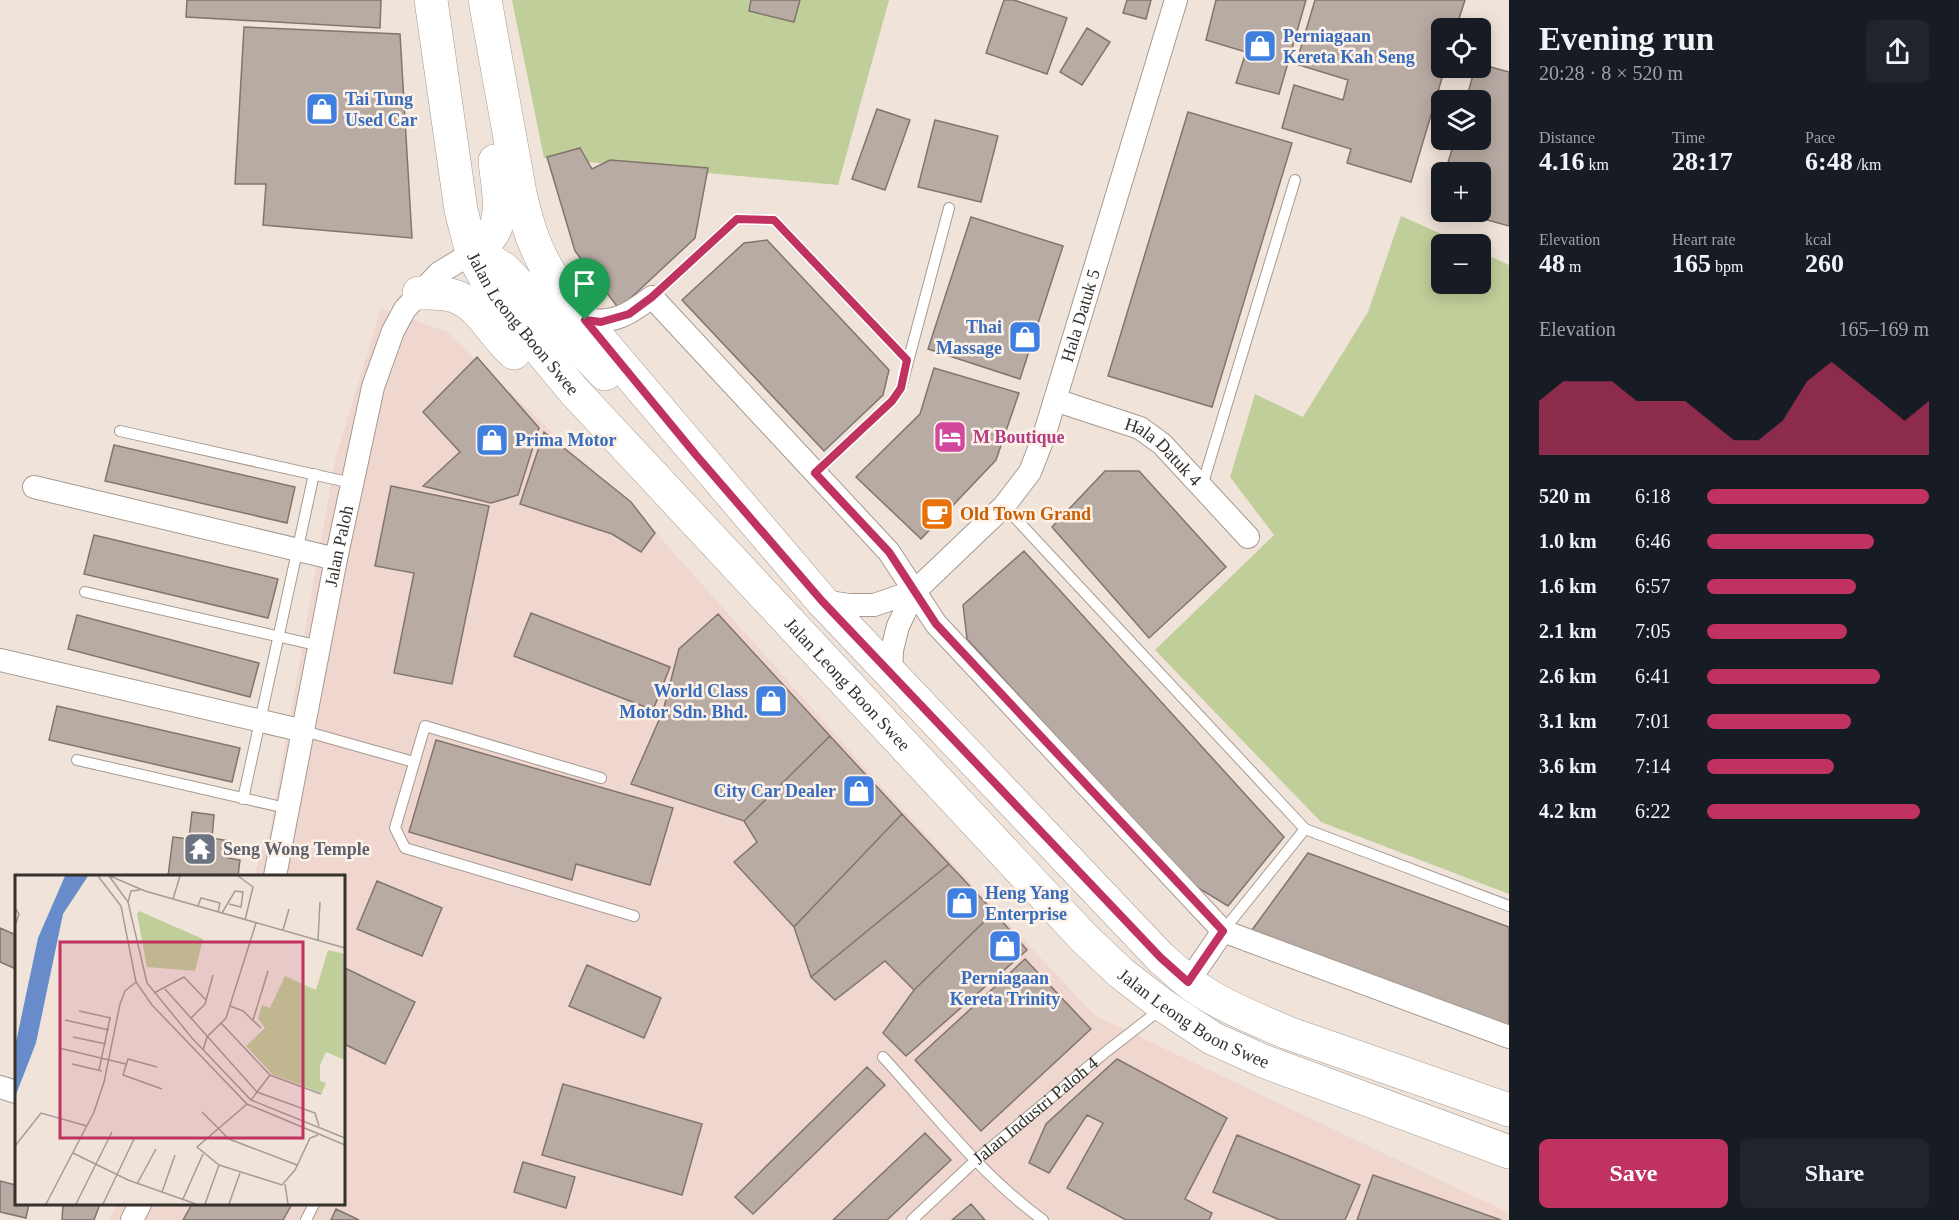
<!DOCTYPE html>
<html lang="en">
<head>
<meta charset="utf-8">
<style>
	:root { --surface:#171b24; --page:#20242c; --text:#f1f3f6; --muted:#9ea1a6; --accent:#c0325f }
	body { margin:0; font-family:"Times New Roman",serif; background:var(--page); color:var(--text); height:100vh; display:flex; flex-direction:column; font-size:22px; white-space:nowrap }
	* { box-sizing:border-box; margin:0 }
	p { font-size:20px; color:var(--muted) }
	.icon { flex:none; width:33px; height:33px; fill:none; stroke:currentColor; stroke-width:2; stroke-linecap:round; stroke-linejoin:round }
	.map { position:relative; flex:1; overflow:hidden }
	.panel { display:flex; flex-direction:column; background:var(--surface); width:450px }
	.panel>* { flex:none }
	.controls { position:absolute; left:1431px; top:18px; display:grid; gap:12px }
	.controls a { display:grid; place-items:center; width:60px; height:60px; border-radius:9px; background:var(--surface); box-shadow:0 3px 15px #0003; font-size:30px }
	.pin { position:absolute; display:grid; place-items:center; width:51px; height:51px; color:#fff; margin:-62px -26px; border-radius:50% 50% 50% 0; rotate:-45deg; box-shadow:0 0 6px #0007 }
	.pin .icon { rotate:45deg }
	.round { display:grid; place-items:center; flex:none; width:63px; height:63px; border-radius:9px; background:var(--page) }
	.overview { display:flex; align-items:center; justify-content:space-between; height:102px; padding:0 30px }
	h1 { font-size:33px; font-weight:700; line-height:45px }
	.figures { display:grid; grid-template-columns:repeat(3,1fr); gap:9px; height:102px; padding:6px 30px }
	.figures div { display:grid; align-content:center }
	.figures b { font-size:26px; font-weight:700 }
	.figures small { font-size:16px; font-weight:400 }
	.figures p { font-size:16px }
	.chart { height:168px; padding:12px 30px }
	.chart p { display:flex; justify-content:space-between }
	.chart svg { width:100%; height:108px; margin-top:6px; fill:var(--accent); opacity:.7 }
	.primary-button { display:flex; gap:12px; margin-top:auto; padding:12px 30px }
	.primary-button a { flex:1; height:69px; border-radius:9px; background:var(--accent); color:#fff; font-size:24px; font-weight:700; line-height:69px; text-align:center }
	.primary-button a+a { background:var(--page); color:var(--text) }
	ul { padding:0 30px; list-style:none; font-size:20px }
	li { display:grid; grid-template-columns:96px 72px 1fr; align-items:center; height:45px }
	li i { height:15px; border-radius:8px; background:var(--accent) }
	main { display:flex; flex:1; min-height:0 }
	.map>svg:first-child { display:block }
	.industrial { fill:#efd6cf }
	.green { fill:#c0ce99 }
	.building { fill:#b8aba3; stroke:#81756d; stroke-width:1.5 }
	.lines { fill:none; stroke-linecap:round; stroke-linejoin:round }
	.service-casing { stroke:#a69a91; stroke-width:12 }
	.minor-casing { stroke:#a69a91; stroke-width:24 }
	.primary-casing { stroke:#a69a91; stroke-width:34 }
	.service { stroke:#fff; stroke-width:10 }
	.minor { stroke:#fff; stroke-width:22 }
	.primary { stroke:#fff; stroke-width:33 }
	.route-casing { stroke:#fff; stroke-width:12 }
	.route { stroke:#c0325f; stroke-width:8 }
	.labels { text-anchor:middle; stroke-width:5; stroke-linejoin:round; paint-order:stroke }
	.shop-label { font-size:18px; font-weight:bold; fill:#366cbe; stroke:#fef1e7; text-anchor:start }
	.street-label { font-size:18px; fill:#35312d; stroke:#fef1e7 }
	.hotel-label { font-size:18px; font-weight:bold; fill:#b23c85; stroke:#fef1e7; text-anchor:start }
	.food-label { font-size:18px; font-weight:bold; fill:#c56008; stroke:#fef1e7; text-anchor:start }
	.worship-label { font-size:18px; font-weight:bold; fill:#5b616d; stroke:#fef1e7; text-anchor:start }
	.inset-road { fill:none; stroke:#a59c95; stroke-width:1.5 }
	.view { fill:#c0325f; fill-opacity:0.15; stroke:#c0325f; stroke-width:3 }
	.inset-edge { fill:none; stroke:#35312d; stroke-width:3 }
</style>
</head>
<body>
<main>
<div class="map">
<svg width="1509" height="1220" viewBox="0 0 1509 1220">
	<rect width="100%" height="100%" fill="#f0e4da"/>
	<path class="industrial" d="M381,308L447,332L650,526L891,797L1094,1015L1509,1213V1220H109L118,1204H344V876H253L270,831L335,460Z"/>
	<path class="green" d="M512,0H889L838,185L544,158Z
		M1401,216L1464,244H1442V284H1480L1481,252L1509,265V894L1321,822L1155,650L1274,535L1230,477L1255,394L1303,417L1368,312Z"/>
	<path class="building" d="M187,0H381L380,28L186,17Z
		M751,0H800L794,22L749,11Z
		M1004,0H1014L1067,18L1047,74L986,53Z
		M1127,0H1151L1146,19L1123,13Z
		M1216,0H1306L1279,94L1236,83L1246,52L1206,40Z
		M1315,0H1465L1456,28H1442V68H1445L1411,182L1347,163L1351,149L1282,128L1294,85L1343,100L1348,80L1296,64Z
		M244,27L400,34L412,238L263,225L266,184H235Z
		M1087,28L1110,42L1082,85L1060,72Z
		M1480,64L1509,72V226L1459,212H1480V172H1445L1455,140H1480V100H1466L1475,68H1480Z
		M877,109L910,120L885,190L852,179Z
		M1188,112L1292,143L1212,407L1108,376Z
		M935,120L998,136L981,202L918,187Z
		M580,148L592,169L610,160L708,168L695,238L619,309L575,251L547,157Z
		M971,217L1063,246L1020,379L928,349Z
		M767,240L889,370L883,395L824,451L682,300L744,243Z
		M477,357L539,428L518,495L491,503L423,486L460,452L423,412Z
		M934,368L1019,393L996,460L921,539L856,477L920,414Z
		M544,432L631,502L655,533L641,552L612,534L520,504Z
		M114,445L295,487L287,523L105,481Z
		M1105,471H1139L1226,567L1149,638L1052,527Z
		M391,486L489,506L452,684L394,673L414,573L375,566Z
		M94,535L278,579L268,618L84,574Z
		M1024,551L1284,837L1228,906L1190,883L967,639L963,605Z
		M531,613L670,667L653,710L514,656Z
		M718,614L830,736L744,821L631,784L663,711L679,649Z
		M77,615L259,663L250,697L68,649Z
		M57,706L240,748L232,782L49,740Z
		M830,736L902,814L794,927L734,862L757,842L744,821Z
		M436,740L673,808L650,885L576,864L572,880L409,832Z
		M192,812L214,815L212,838L230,841L228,858L240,860L238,876H168L173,837L189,839Z
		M902,814L949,864L811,977L794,927Z
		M1308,853L1509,927V1026L1252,930Z
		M949,864L994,912L914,990L885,961L835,1000L811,977Z
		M377,881L442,908L422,956L357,929Z
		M994,912L1027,950L906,1056L883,1033L914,990Z
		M0,928L16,935V969L0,962Z
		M1025,959L1091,1029L981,1131L915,1060Z
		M587,965L661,998L644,1038L569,1006Z
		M345,968L415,1002L385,1064L344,1044Z
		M1117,1059L1227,1118L1185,1199L1212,1213L1209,1220H1126L1067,1188L1103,1123L1087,1115L1049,1173L1029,1163L1046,1124Z
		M867,1067L885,1085L753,1214L735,1197Z
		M563,1084L702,1124L682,1195L542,1155Z
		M925,1133L951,1160L887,1220H833Z
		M1237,1135L1360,1185L1345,1220H1280L1213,1192Z
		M523,1162L575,1177L566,1208L514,1192Z
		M1373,1175L1501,1220H1357Z
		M0,1181L16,1185V1204H29L26,1218L0,1212Z
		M63,1204H100L94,1220H62Z
		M192,1204H292L283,1220H183Z
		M971,1204L985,1220H952Z
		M336,1209L359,1220H331Z"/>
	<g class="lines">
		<g class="service-casing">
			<g id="service">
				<path d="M652,297L737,219L774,220L907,360"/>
				<path d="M120,431L352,483"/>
				<path d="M815,473L892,401L901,388L949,208"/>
				<path d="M1202,486L1295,180"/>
				<path d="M1004,506L1305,829L1509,906"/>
				<path d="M85,592L320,646"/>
				<path d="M304,731L414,762"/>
				<path d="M77,760L290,809"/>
				<path d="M601,778L425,726L395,828L405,848L634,916"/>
				<path d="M243,799L314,474"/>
				<path d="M1223,931L1305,829"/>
				<path d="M883,1057C934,1113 982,1176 1043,1220"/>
				<path d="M306,1220L314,1204"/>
				<path id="s1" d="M912,1220L976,1160L1107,1051L1161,1009"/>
			</g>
		</g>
		<g class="minor-casing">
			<g id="minor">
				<path d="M585,320C616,323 628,315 652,297L889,552L936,624L1223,931L1509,1037"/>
				<path id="s2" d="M1055,400L1140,428L1162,444L1248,537"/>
				<path d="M34,487L336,559"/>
				<path d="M822,601L849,605H874L915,591"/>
				<path d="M0,660L304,731"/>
				<path id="s3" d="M891,674L892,650L898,626L915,591L1004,506L1030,472L1044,436L1176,0"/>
				<path id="s4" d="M275,876L336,559L373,387L393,331L405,309L439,273L472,253"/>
				<path d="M1188,982L1223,931"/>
				<path d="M0,1087L16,1092"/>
				<path d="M132,1220L140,1204"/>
			</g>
		</g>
		<g class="primary-casing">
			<g id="primary">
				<path id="s5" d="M431,0L461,210L472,253L495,296L574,391L1084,938L1121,973L1164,1006L1212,1038L1263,1061L1509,1152"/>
				<path d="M485,0L520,193C525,214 530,235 540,255C553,284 577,309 596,335L822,601L1161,958C1170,966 1178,973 1186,980C1216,1004 1254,1018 1288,1033L1509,1110"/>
				<path d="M472,253L490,260L504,269L605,374"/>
				<path d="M472,253C478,248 485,243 490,237C506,218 497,183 495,161"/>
				<path d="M419,293C431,293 445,292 457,297C482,307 494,337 514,353"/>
			</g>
		</g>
		<use href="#service" class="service"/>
		<use href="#minor" class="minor"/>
		<use href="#primary" class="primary"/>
	</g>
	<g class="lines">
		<g class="route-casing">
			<path id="route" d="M737,219L774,220L907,360L901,388L892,401L815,473L889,552L936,624L1223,931L1188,982L1161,958L822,601L696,455L585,320L601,322L629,314L652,297Z"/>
		</g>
		<use href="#route" class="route"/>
	</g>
	<defs>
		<g id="shop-square" transform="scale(1.725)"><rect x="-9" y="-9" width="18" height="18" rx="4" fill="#3f7fe0" stroke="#fef1e7"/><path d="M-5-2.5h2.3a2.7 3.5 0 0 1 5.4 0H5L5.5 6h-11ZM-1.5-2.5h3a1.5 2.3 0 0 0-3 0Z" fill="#fff"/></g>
		<g id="hotel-square" transform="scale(1.725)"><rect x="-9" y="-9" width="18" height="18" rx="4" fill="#d1479c" stroke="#fef1e7"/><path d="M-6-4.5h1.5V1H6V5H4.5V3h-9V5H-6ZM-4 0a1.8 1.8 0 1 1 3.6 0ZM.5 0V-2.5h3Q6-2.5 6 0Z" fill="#fff"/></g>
		<g id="cafe-square" transform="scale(1.725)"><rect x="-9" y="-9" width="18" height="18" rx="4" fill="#e8710a" stroke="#fef1e7"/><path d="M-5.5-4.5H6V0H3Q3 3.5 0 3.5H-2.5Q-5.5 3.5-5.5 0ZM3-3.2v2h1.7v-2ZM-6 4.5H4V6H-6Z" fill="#fff"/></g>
		<g id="temple-square" transform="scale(1.725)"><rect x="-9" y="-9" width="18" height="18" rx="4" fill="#6b7280" stroke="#fef1e7"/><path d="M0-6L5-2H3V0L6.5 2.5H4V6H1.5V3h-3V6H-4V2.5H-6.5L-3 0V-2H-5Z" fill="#fff"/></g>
	</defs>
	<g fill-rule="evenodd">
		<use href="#shop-square" x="1260" y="46"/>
		<use href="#shop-square" x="322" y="109"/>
		<use href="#shop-square" x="1025" y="337"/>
		<use href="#hotel-square" x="950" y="437"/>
		<use href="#shop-square" x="492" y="440"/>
		<use href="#cafe-square" x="937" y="514"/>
		<use href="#shop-square" x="771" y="701"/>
		<use href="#shop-square" x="859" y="791"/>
		<use href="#temple-square" x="200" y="849"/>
		<use href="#shop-square" x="962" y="903"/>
		<use href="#shop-square" x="1005" y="946"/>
	</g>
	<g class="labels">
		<g class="shop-label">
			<text x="1283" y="42">Perniagaan<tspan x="1283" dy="21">Kereta Kah Seng</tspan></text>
			<text x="345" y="105">Tai Tung<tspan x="345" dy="21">Used Car</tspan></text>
			<text x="1002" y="333" text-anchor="end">Thai<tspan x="1002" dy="21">Massage</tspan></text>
			<text x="515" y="446">Prima Motor</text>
			<text x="748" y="697" text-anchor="end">World Class<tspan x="748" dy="21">Motor Sdn. Bhd.</tspan></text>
			<text x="836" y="797" text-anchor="end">City Car Dealer</text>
			<text x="985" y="899">Heng Yang<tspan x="985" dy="21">Enterprise</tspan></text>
			<text x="1005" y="984" text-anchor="middle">Perniagaan<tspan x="1005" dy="21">Kereta Trinity</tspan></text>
		</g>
		<g class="street-label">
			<text dy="6" stroke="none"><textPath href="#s3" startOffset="418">Hala Datuk 5</textPath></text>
			<text dy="6" stroke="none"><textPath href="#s5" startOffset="344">Jalan Leong Boon Swee</textPath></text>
			<text dy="6" stroke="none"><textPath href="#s2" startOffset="122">Hala Datuk 4</textPath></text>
			<text dy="6" stroke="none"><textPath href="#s4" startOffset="336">Jalan Paloh</textPath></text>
			<text dy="6" stroke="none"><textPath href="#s5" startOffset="830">Jalan Leong Boon Swee</textPath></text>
			<text dy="6" stroke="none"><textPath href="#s5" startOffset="1314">Jalan Leong Boon Swee</textPath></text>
			<text dy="6" stroke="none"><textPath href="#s1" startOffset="165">Jalan Industri Paloh 4</textPath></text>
		</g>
		<g class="hotel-label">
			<text x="973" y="443">M Boutique</text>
		</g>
		<g class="food-label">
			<text x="960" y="520">Old Town Grand</text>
		</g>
		<g class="worship-label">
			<text x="223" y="855">Seng Wong Temple</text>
		</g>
	</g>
	<g transform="translate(15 875)">
		<rect width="330" height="330" fill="#f0e4da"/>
		<path d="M124,36L188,64L180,96L132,92L122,39ZM313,75L330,79V185L311,177L305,190V206L311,208L307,218L257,199L231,171L250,153L243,143L247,130L255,133L270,101L301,115Z" fill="#c0ce99"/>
		<path d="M50,1H73L48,39L21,168L0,222V172L23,63Z" fill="#688cca"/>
		<path class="inset-road" d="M83,1L106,31L121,107L137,130L232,229L330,270M94,1L113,27L132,108L177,163L236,225L330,263M95,1L130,16L330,73M223,1L238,12L230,45M158,24L165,1M113,27L116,16L125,15M183,31L186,23L205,28L203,37M0,33L4,39L0,51M207,38L220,16L228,17L226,32L214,29M268,55L274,34M303,65L305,27M150,114L242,217L300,238L304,251M139,118L169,102L191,125M215,131L228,136L246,153M64,136L96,143M176,143L190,129L198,100M50,145L94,155M238,145L253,96M206,148L255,200L306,219M58,162L91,169M44,173L111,189M188,175L192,162L211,143L241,48M57,189L87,196M142,192L113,184L108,200L147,214M84,195L95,143M236,225L255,200M232,229L182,272L204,290L267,310L280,295L295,263L303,260M187,237L214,264L282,290M0,271L26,238L72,251M58,278L113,305L181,329M122,309L141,274M270,309L273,329M147,317L160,280M168,324L188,279M31,329L79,237L89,207L105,129L110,116L121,107M61,329L97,257M88,329L119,264M190,329L204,290M214,329L225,298"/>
		<path class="view" d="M45,67H288V263H45Z"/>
		<rect width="330" height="330" class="inset-edge"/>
	</g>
</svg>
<div class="controls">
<a><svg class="icon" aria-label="locate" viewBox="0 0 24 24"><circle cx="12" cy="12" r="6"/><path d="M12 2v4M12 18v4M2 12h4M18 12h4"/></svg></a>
<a><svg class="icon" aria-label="layers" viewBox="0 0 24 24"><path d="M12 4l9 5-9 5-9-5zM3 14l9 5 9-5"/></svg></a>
<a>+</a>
<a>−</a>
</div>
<div class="pin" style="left:585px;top:320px;background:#1e9e55"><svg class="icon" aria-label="arrive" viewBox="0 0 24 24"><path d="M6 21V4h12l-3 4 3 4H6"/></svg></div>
</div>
<section class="panel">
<div class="overview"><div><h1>Evening run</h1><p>20:28 · 8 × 520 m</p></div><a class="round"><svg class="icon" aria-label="share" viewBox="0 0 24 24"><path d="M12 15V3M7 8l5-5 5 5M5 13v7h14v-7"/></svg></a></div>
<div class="figures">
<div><p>Distance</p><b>4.16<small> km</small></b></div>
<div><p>Time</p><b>28:17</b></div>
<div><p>Pace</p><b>6:48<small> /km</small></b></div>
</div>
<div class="figures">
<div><p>Elevation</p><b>48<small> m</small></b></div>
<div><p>Heart rate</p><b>165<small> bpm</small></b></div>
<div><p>kcal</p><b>260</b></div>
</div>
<div class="chart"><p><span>Elevation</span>165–169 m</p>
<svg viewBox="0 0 160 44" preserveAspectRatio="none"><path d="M0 44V22L10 14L20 14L30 14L40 22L50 22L60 22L70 30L80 38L90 38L100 30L110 14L120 6L130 14L140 22L150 30L160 22V44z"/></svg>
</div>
<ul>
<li><b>520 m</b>6:18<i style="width:100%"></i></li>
<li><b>1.0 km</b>6:46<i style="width:75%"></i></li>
<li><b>1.6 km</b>6:57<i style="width:67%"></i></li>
<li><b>2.1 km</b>7:05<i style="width:63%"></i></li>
<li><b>2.6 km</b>6:41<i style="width:78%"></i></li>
<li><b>3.1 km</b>7:01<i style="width:65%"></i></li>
<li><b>3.6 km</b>7:14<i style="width:57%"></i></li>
<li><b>4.2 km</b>6:22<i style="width:96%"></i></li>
</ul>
<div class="primary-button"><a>Save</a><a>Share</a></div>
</section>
</main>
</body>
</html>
